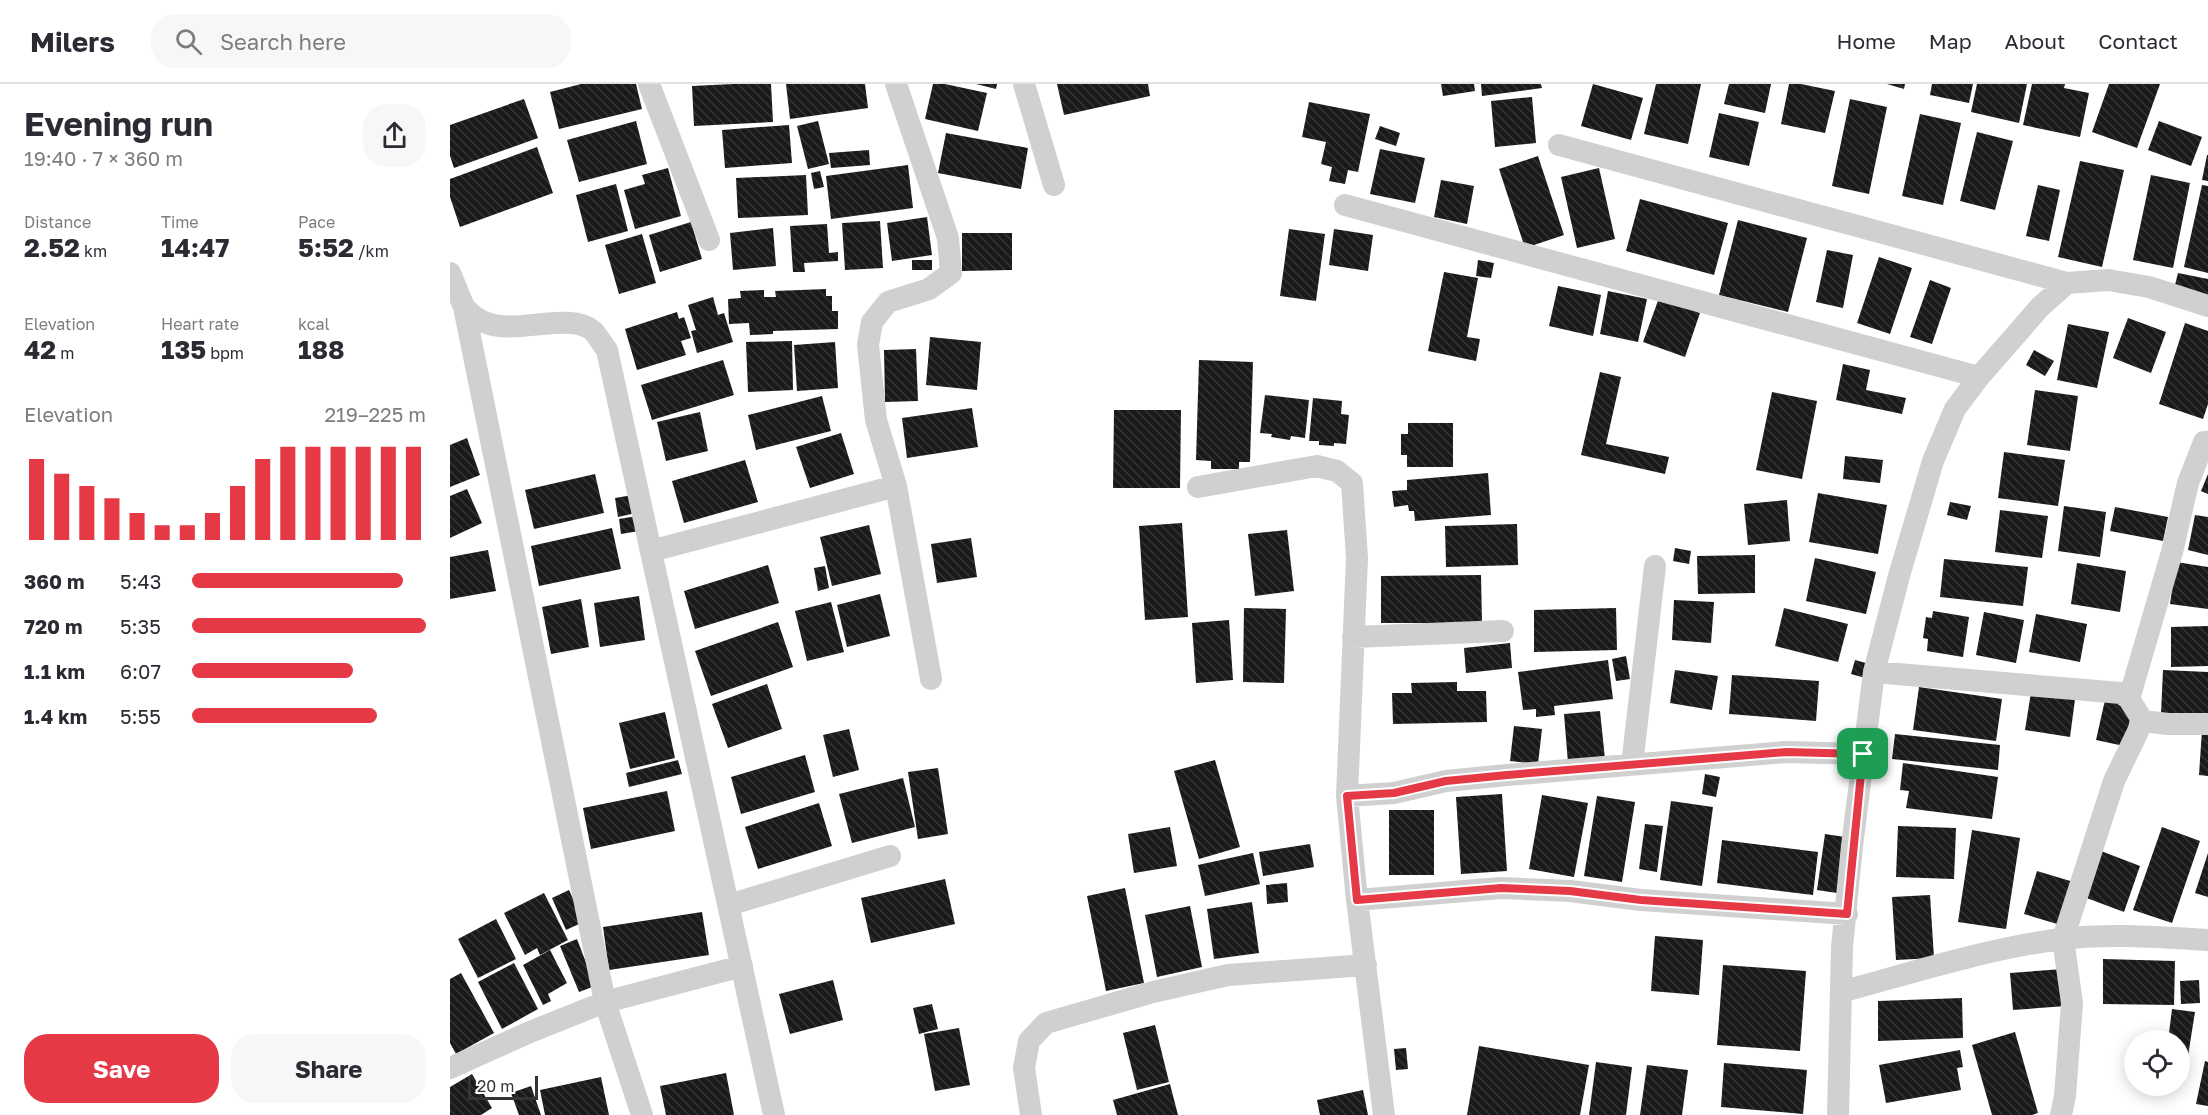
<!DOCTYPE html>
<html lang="en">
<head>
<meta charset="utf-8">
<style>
	:root { --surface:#fff; --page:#f7f7f7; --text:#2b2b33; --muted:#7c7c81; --line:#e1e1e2; --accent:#e63946 }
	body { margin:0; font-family:"Golos Text",sans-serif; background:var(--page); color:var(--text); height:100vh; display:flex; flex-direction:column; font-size:22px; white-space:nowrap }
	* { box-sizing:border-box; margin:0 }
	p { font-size:20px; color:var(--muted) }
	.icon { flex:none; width:33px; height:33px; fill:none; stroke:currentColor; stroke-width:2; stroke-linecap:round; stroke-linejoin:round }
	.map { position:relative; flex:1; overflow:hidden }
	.side { display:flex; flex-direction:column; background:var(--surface); width:450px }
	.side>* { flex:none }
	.fabs { position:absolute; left:1674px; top:946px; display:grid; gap:12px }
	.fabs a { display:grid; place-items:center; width:66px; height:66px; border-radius:50%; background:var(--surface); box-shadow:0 3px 15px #0003; font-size:30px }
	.scale { position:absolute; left:18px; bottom:15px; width:70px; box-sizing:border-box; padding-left:6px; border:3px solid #333; border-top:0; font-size:16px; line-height:21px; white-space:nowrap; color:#333; -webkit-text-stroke:4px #fff; paint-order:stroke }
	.pin { position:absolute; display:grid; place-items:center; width:51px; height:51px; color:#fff; margin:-26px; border-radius:12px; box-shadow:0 3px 9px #0006 }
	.round { display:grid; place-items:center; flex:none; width:63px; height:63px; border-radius:24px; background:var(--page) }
	.headline { display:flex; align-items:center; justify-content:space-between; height:102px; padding:0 24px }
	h1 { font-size:33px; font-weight:700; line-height:45px }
	.metrics { display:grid; grid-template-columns:repeat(3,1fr); gap:9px; height:102px; padding:6px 24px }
	.metrics div { display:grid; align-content:center }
	.metrics b { font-size:26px; font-weight:700 }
	.metrics small { font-size:16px; font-weight:400 }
	.metrics p { font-size:16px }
	.chart { height:168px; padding:12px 24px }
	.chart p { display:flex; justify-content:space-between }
	.chart svg { width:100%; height:108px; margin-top:6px; stroke:var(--accent); stroke-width:6 }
	.cta { display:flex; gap:12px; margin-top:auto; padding:12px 24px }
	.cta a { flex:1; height:69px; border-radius:24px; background:var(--accent); color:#fff; font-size:24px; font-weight:700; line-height:69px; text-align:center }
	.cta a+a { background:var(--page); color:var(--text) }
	ul { padding:0 24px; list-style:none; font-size:20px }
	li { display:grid; grid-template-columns:96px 72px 1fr; align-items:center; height:45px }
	li i { height:15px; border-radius:8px; background:var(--accent) }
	header { display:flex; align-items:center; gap:36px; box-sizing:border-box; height:84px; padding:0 30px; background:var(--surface); border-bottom:2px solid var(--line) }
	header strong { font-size:28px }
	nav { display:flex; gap:33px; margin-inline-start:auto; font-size:21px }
	.search { width:420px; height:54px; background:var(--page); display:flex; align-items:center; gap:15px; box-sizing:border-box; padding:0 21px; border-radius:24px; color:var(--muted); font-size:22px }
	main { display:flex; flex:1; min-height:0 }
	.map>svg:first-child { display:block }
	.building { fill:url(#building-back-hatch) }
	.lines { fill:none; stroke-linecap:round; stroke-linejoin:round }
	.street { stroke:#d0d0d0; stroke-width:22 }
	.route-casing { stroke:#fff; stroke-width:12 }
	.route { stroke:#e63946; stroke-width:8 }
</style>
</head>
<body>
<header>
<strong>Milers</strong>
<div class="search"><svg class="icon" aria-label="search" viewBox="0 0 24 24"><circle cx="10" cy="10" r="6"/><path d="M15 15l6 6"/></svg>Search here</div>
<nav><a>Home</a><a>Map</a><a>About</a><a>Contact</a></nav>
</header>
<main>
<section class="side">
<div class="headline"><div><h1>Evening run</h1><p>19:40 · 7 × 360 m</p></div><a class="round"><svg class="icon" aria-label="share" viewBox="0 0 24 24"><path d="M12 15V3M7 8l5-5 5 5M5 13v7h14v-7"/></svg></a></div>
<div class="metrics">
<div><p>Distance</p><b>2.52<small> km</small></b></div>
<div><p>Time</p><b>14:47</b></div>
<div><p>Pace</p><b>5:52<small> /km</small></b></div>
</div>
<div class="metrics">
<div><p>Elevation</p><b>42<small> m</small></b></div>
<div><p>Heart rate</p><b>135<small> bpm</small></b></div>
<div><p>kcal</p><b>188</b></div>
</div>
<div class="chart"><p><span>Elevation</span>219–225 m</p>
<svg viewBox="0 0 160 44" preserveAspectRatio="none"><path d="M5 44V11M15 44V17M25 44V22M35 44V27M45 44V33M55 44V38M65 44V38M75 44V33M85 44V22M95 44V11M105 44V6M115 44V6M125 44V6M135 44V6M145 44V6M155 44V6"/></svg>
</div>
<ul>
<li><b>360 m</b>5:43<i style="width:90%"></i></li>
<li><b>720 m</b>5:35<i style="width:100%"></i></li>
<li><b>1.1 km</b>6:07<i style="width:69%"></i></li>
<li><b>1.4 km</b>5:55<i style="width:79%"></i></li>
</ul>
<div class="cta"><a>Save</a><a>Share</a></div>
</section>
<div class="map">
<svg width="1758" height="1031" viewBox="0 0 1758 1031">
	<defs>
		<pattern id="building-back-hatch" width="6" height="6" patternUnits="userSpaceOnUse" patternTransform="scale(1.5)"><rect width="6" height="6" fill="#1a1a1a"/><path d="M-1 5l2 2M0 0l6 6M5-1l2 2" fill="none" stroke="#333"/></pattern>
	</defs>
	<rect width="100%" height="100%" fill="#fff"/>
	<path class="building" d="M131,0H186L192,25L109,45L100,8Z
		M283,0H321L323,38L244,42L242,2Z
		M336,0H415L418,24L340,35Z
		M483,0H495L537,9L528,47L475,35Z
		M526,0H547L546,5Z
		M607,0H698L700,12L614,31Z
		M991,0H1024L1025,7L993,12Z
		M1031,0H1091L1092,4L1032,12Z
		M1143,0L1193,14L1181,56L1131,42Z
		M1206,0H1251L1238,60L1194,50Z
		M1279,0H1321L1315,29L1274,20Z
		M1339,0H1351L1385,7L1375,49L1331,40Z
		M1437,0H1455L1454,5Z
		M1482,0H1523L1519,19L1480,11Z
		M1527,0H1577L1569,39L1521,28Z
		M1582,0H1615L1614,4L1639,9L1630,53L1573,41Z
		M1659,0H1710L1687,64L1642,48Z
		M1082,13L1086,59L1045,63L1041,17Z
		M74,15L88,54L4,84L0,72V41Z
		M1400,15L1437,23L1419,110L1382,102Z
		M859,18L920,30L908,88L898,86L895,100L879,97L882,83L871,80L876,58L852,53Z
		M1269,29L1309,38L1299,82L1259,73Z
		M1470,30L1511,39L1493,121L1452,112Z
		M186,37L197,80L129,98L117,56Z
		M368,37L379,80L358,85L347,42Z
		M1709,37L1752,53L1741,82L1698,66Z
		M339,41L342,79L275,84L272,46Z
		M930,42L950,49L946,62L925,55Z
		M1527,48L1563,57L1545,126L1510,117Z
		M496,49L578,64L571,105L488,89Z
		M87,63L103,109L10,143L0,113V95Z
		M930,65L975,74L965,119L920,110Z
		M419,66L420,81L381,84L379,69Z
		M1757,71H1758V97L1752,96Z
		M1088,72L1114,151L1075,164L1049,85Z
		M1630,77L1674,86L1652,183L1608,173Z
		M458,81L463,124L381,135L376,92Z
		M218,84L231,132L185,145L174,106L195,100L192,91Z
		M1149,84L1165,155L1127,164L1111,93Z
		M370,87L374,103L364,105L361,89Z
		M356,91L358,131L288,134L286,94Z
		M1701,91L1740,99L1723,184L1683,176Z
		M991,96L1024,102L1017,140L984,133Z
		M166,100L178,147L138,158L126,111Z
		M1588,101L1610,106L1599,157L1576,152Z
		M1752,101L1758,102V189L1734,183Z
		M1190,115L1278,139L1264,191L1176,167Z
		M477,133L482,171L442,177L437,139Z
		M1288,136L1357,154L1338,228L1269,211Z
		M430,137L433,184L395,186L392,139Z
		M241,138L252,175L210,188L199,151Z
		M377,140L379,169L388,168V177L354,179L355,188H343L340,142Z
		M323,144L326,182L283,186L280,149Z
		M839,145L875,150L866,217L830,212Z
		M884,145L923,151L918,187L879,181Z
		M512,149H562V186L512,187Z
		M192,150L206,199L169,210L155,161Z
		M1377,166L1403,171L1393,224L1366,218Z
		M1429,173L1462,184L1440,250L1407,239Z
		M462,176H482V186H462Z
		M1028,176L1044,179L1041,194L1026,192Z
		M994,188L1028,194L1017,253L1030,255L1026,277L978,267Z
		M1728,189L1758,195V213L1724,205Z
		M1480,196L1501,204L1482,260L1460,253Z
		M1108,202L1151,211L1143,252L1099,242Z
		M376,205V212H382V227H388V245L323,247V250L300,251L299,239L279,240L278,215L291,214L290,207L314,206V213H326L325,207Z
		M1158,207L1197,215L1188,258L1150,250Z
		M263,213L268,231L274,229L283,258L247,269L241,247L246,246L238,221Z
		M1209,214L1250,229L1235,273L1193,258Z
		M227,228L229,235L234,233L241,254L231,257L236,271L187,286L175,245Z
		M1678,234L1716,248L1701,289L1663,274Z
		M1735,239L1758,247V320L1753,335L1709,320Z
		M1618,240L1659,248L1647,304L1607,296Z
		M480,253L531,258L527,306L476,301Z
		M342,257L343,306L298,308L296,258Z
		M385,258L388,304L347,307L344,261Z
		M466,265L468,317L435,318L434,266Z
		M1584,266L1604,277L1595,292L1576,281Z
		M273,276L284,311L202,336L191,301Z
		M749,276L803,278L800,378H789V385H761V377L746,376Z
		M1393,280L1420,286L1416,306L1456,314L1452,330L1386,316Z
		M1150,288L1171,293L1156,360L1219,373L1215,390L1131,371Z
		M1585,306L1628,312L1620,367L1577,361Z
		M1322,308L1367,317L1352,395L1306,386Z
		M815,311L859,316L855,354L841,352L840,356L821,353L822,350L810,349Z
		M372,312L381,347L306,366L298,331Z
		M863,314L892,317L891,330L899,331L896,360L884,359V362L869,361V357H859Z
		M522,324L528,363L457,374L452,334Z
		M664,326H731L730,404H663Z
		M250,328L258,367L216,377L207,338Z
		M958,339H1003V383H957V371H951V350H958Z
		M391,349L404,390L360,404L346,363Z
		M17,354L30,391L0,403V361Z
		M1554,368L1615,376L1608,422L1548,414Z
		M1395,372L1433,376L1430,399L1393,395Z
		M295,376L308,418L234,439L222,397Z
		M1038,389L1041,431L965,437L964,427H959L958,421L944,423L942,407L957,406V396Z
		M145,390L154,429L84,445L75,406Z
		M1758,390V410L1751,407Z
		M17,405L32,439L0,454V412Z
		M1368,409L1437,421L1428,470L1359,458Z
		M183,411L186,429L168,433L165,414Z
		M1337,416L1340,457L1298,461L1294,420Z
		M1500,418L1521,422L1517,436L1497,431Z
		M1614,422L1656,428L1650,473L1608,467Z
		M1665,423L1718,433L1713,457L1660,447Z
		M1550,426L1598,432L1592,474L1545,468Z
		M1745,431L1758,433V471L1738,466Z
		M187,432L189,447L171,450L169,435Z
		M732,439L738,533L695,536L689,442Z
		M1067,440L1068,481L996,483L995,442Z
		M419,441L431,490L382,502L370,453Z
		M162,444L171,485L89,502L81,462Z
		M837,446L844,507L805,512L798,450Z
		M521,454L527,493L487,499L481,460Z
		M1225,464L1241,467L1239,480L1223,477Z
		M38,466L46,507L0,515V473Z
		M1305,471V509L1248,510L1247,472Z
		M1365,474L1426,488L1416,530L1356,517Z
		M1494,475L1578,483L1573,522L1490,513Z
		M1726,478L1758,483V525L1720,520Z
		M1627,479L1676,487L1670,528L1621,520Z
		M318,481L329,519L245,545L234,507Z
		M375,482L379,504L368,507L364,484Z
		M1031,491L1032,539H931V492Z
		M430,510L440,552L397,563L387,521Z
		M189,512L195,556L150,563L144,519Z
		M131,515L139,563L101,570L92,523Z
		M1224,516L1264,518L1261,559L1222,556Z
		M381,518L394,568L357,577L345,527Z
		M794,524L836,525L834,599L793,598Z
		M1166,524L1167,566L1084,568V526Z
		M1334,524L1398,540L1388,578L1325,562Z
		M1483,527L1519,533L1513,573L1477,567L1478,555L1473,554L1476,533L1482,534Z
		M1534,528L1574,536L1566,579L1526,571Z
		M1586,530L1637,540L1630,578L1579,568Z
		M779,536L783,596L746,599L742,539Z
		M328,538L343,583L261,612L245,567Z
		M1758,542V582L1721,583V543Z
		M1060,559L1062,584L1016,589L1014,564Z
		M1176,572L1180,595L1166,597L1162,575Z
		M1158,576L1163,615L1104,622L1105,631L1086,633V625L1073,626L1068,588Z
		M1405,576L1423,581L1419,595L1401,590Z
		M1225,586L1268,592L1262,626L1220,619Z
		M1713,586L1758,588V633L1711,630Z
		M1282,591L1369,597L1366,637L1279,630Z
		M1007,598V607H1036L1037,638L943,640L942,609H962L961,599Z
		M317,600L332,645L278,664L262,620Z
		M1582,602L1626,608L1620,653L1575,646Z
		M1469,603L1552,615L1546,657L1463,646Z
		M1655,616L1683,622L1674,662L1646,656Z
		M1150,627L1155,675L1118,679L1114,630Z
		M215,628L225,674L180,685L169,639Z
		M1064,642L1092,645L1088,680L1060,677Z
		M399,645L409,686L383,693L373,651Z
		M1752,646H1758V692L1749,691Z
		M1445,650L1550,661L1548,686L1442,675Z
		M355,671L365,708L291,730L281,693Z
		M228,676L232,690L179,703L176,689Z
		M765,676L790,763L749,775L724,687Z
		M1453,679L1548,693L1542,735L1456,724L1459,707L1450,706Z
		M488,684L498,750L468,755L458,688Z
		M1255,690L1270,693L1266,713L1252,710Z
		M453,694L465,743L402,759L389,710Z
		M217,707L225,747L141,765L133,724Z
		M1052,710L1057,787L1011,790L1006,713Z
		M1092,711L1138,719L1124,793L1079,785Z
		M1147,712L1185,718L1172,798L1134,792Z
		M1221,717L1263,723L1252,802L1210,796Z
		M369,719L382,762L308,785L295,743Z
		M939,726H984V791H939Z
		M1195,740L1213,742L1207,788L1189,785Z
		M1448,742L1506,744L1504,795L1446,793Z
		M720,743L727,782L684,789L678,750Z
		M1712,743L1750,757L1722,839L1683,826Z
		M1522,746L1570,754L1556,845L1508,838Z
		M1375,750L1395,753L1387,809L1367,806Z
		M1272,756L1368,768L1363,811L1267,799Z
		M860,760L864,783L813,792L809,768Z
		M1651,767L1690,782L1674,828L1634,813Z
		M803,769L810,800L755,812L748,781Z
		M1758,769V813L1745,809Z
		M1587,787L1627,799L1614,842L1574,830Z
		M495,795L505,840L421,859L411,814Z
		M837,799L838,818L817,820L816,801Z
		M675,804L694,899L656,907L637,812Z
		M119,806L131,832L129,840L116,846L102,814Z
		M94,809L118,856L90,871L87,864L75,871L54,829Z
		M1480,811L1484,874L1446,876L1442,813Z
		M802,818L809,869L764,875L757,825Z
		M740,822L752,883L707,893L695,831Z
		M252,828L259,871L159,886L153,843Z
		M46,835L66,875L28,894L8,855Z
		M1205,852L1253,856L1249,911L1201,907Z
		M127,855L145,902L129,908L110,862Z
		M100,866L117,899L98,910L101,917L93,921L73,881Z
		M1653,875L1725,877L1724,921L1653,920Z
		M64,879L88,925L52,945L28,898Z
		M1273,881L1356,887L1350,967L1267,961Z
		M1613,885L1616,922L1563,926L1560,889Z
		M11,889L44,949L6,970L0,959V895Z
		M383,896L393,936L340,950L329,910Z
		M1749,896L1750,919L1731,920L1730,897Z
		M1512,914L1513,954L1428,957V917Z
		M482,920L488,945L469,950L463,924Z
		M1722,925L1745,928L1738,972L1730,971V957H1718Z
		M705,941L719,998L687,1006L673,949Z
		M509,944L520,1001L485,1007L474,950Z
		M1565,948L1588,1029L1582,1031H1542L1522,961Z
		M1029,962L1139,981L1130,1031H1017Z
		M956,964L958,985L946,986L944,965Z
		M1510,966L1513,983L1507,984L1511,1006L1436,1019L1429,981Z
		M1755,977L1758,978V1022L1746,1020Z
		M1146,978L1182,983L1176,1031H1139Z
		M1274,979L1357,986L1353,1030L1271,1023Z
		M1197,981L1238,986L1232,1031H1190Z
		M276,989L284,1031H216L210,1002Z
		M22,990L42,1024L31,1031H0V1003Z
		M151,993L159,1031H95L90,1006Z
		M720,1000L728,1031H667L663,1016Z
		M81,1002L91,1031H69L61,1009Z
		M913,1006L918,1031H870L867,1016Z"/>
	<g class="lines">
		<path class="street" d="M199,0L259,156
			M446,0L498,154L501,189L479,205L438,218L422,238L418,261L426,336L446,402L481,595
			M574,0L604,101
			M1109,61L1617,199L1658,196L1699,203L1758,222
			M895,121L1529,293
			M0,189L14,223L155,918L292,882
			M14,223C21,230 27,236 37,239C66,251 120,227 143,247C148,252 152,260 157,266L324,1031
			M748,403L867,382L887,387L902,399L907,474L897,712L907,816L934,1031
			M201,467L446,402
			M903,553L1053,547
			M1424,588L1671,609L1679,615L1693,637L1718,640H1758
			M1679,615L1722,468L1738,399L1754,358H1758
			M1182,681L1205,482
			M897,712L944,709L996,697L1057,691L1336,668L1413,670
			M907,816L1051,804L1120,807L1191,816L1397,830
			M279,821L440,772
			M1391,908C1464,888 1536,865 1611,855C1659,849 1709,853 1758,856
			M0,984L80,948L155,918L192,1031
			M581,1031L574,984L579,957L596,939L703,908L778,891L916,881
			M1388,1031L1392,863L1402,762L1424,588L1449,492L1483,377L1505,325L1529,293L1590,223L1617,199
			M1611,1031L1615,1012L1622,919L1613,855L1664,697L1693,637"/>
	</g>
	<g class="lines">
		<g class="route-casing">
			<path id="route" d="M1336,668L1413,670L1397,830L1191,816L1120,807L1051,804L907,816L897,712L944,709L996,697L1057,691Z"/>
		</g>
		<use href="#route" class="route"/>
	</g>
</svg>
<div class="fabs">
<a><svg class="icon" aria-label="locate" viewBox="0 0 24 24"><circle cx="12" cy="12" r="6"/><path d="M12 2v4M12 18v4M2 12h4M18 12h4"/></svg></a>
</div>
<div class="scale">20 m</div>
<div class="pin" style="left:1413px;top:670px;background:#1e9e55"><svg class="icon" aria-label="arrive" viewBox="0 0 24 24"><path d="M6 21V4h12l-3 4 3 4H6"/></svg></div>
</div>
</main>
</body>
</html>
